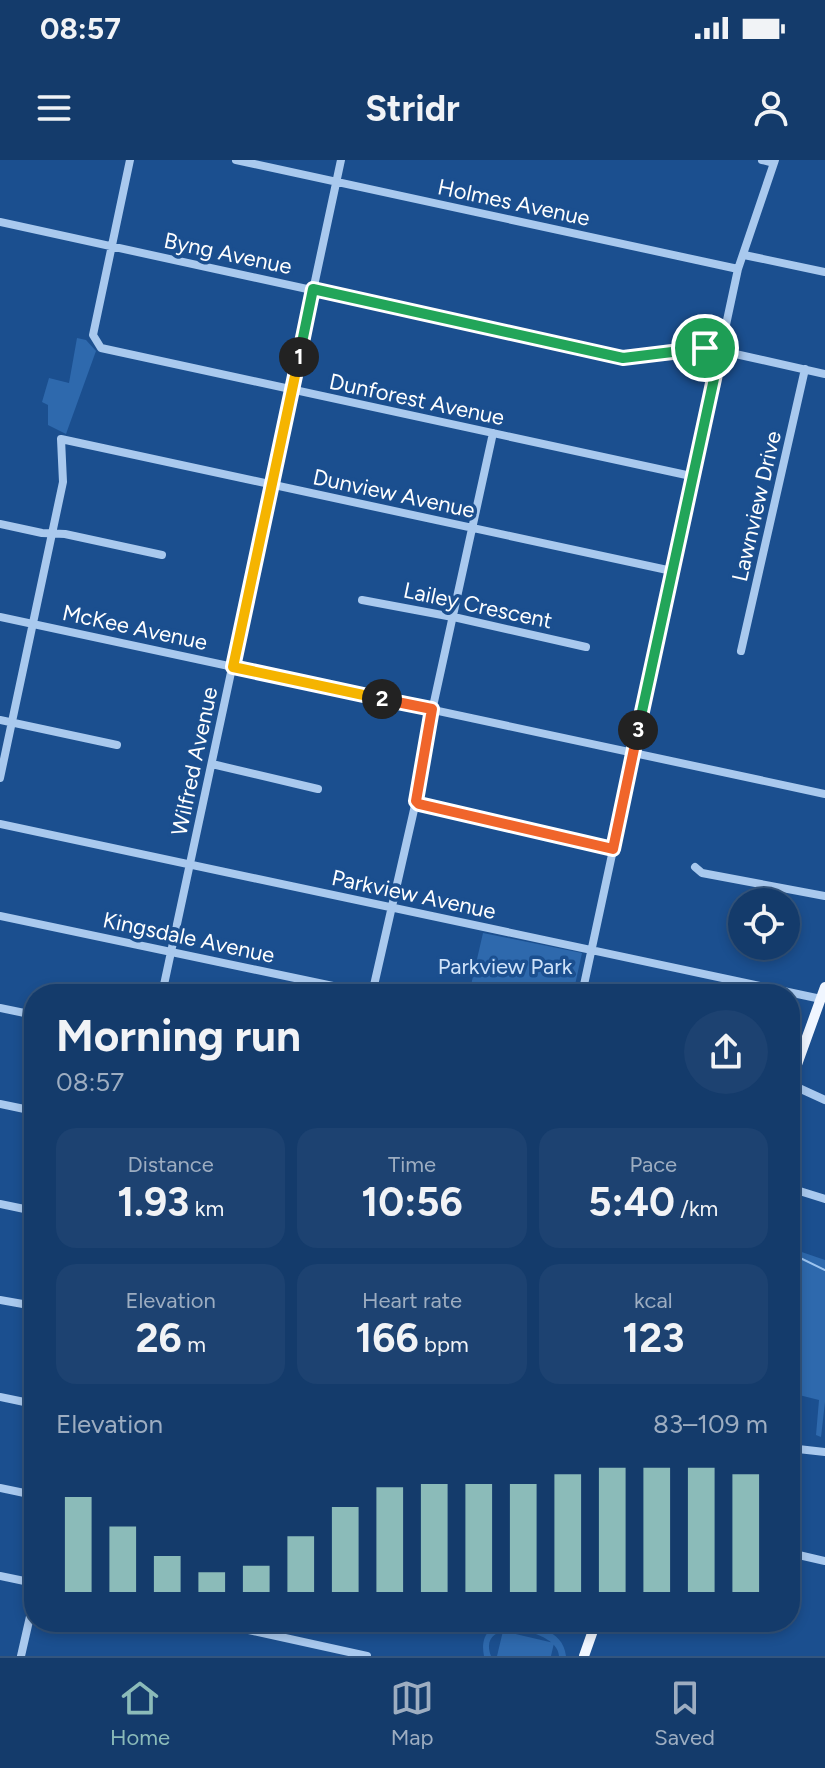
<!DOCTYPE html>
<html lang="en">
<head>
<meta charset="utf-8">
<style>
	:root { --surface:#143b6b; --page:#1d4271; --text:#f1f3f6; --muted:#9dadc1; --line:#33557e; --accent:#8bbbb9 }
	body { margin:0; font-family:Figtree,sans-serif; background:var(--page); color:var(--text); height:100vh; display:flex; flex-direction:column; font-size:30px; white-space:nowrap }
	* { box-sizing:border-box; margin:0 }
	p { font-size:26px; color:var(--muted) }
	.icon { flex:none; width:44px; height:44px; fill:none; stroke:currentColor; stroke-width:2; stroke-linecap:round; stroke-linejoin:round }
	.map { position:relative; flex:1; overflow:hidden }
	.drawer { position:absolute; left:24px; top:824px; width:776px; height:648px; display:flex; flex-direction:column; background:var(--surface); border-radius:32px; box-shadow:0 4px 12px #0003,0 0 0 2px var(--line) }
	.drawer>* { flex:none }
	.tools { position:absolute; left:728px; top:728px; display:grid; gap:16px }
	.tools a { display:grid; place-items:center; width:72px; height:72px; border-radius:50%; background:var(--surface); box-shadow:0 4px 12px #0003,0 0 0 2px var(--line); font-size:40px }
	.pin { position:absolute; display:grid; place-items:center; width:68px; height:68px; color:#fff; margin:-34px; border:4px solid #fff; border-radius:50%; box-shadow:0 2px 8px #0007 }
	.km { position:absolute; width:40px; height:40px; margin:-20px; border-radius:50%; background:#222; color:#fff; font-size:22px; line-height:40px; text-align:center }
	.round { display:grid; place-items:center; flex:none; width:84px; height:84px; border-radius:42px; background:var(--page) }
	.overview { display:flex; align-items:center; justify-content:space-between; height:136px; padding:0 32px }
	h1 { font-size:44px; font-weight:700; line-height:60px }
	.metrics { display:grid; grid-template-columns:repeat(3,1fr); gap:12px; height:136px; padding:8px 32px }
	.metrics div { display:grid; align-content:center; border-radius:20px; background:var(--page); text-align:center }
	.metrics b { font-size:40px; font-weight:700 }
	.metrics small { font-size:22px; font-weight:400 }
	.metrics p { font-size:22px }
	.chart { height:224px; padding:16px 32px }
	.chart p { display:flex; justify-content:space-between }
	.chart svg { width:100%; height:144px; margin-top:8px; stroke:var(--accent); stroke-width:6 }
	.status { display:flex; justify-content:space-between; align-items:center; height:56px; padding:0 40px; background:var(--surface); direction:ltr }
	.status svg { height:22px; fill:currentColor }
	header { display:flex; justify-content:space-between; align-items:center; height:104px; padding:0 32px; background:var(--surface); font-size:36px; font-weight:700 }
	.tab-bar { display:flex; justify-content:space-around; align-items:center; height:112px; border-top:2px solid var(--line); background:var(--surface); font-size:22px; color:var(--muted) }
	.tab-bar a { display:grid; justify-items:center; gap:4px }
	.tab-bar .active { color:var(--accent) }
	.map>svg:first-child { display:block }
	.green { fill:#2e69ad }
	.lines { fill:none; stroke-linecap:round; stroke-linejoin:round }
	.stream { stroke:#9cc4f0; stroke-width:2 }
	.minor { stroke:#a9c9ee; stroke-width:8 }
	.major { stroke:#f0f6ff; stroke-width:10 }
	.split-1-casing { stroke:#fff; stroke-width:16 }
	.split-2-casing { stroke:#fff; stroke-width:16 }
	.split-3-casing { stroke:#fff; stroke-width:16 }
	.split-4-casing { stroke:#fff; stroke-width:16 }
	.split-1 { stroke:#22a559; stroke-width:10 }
	.split-2 { stroke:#f5b400; stroke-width:10 }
	.split-3 { stroke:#f0652b; stroke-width:10 }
	.split-4 { stroke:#22a559; stroke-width:10 }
	.labels { text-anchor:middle; stroke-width:7; stroke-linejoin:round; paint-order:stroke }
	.street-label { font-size:22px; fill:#fff; stroke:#1b4f8f }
	.park-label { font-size:22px; fill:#cfe3fa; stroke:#1b4f8f }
</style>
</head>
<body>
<div class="status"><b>08:57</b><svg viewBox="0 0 49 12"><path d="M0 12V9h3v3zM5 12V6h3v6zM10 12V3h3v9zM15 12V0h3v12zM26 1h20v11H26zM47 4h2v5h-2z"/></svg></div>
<header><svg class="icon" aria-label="menu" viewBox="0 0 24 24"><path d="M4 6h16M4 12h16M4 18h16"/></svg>Stridr<svg class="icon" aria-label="person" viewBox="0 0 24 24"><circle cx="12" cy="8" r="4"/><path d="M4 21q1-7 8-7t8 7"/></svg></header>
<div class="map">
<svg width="825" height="1496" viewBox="0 0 825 1496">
	<rect width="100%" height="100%" fill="#1b4f8f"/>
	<path class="green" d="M77,178L86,180L96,191L66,274L48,265V245L42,242L49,218L69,223Z
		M483,773L582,793L573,834H469Z
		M790,1088L825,1100V1242L821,1277L816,1275L819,1240L799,1235V1239L790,1245Z
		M509,1463C532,1466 563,1468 566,1496H559C558,1468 475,1455 491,1496H484C480,1477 489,1464 509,1463Z
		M503,1471L554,1483L551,1496H497Z"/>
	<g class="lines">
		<path class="stream" d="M790,1093L825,1110"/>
		<path class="minor" d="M130,0L93,175L101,188L691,316
			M236,0L738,109
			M762,0L774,3
			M0,62L623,198L713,189L825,214
			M744,95L825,112
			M0,364L42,373L65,374L162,395
			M362,440L458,458L586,487
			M0,457L825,634
			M741,491L805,209
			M0,560L117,585
			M212,604L318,629
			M0,618L63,322L61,279L672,411
			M416,641L419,644L613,689
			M0,664L821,839
			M695,707L702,713L825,736
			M0,756L371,834
			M162,834L341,0
			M372,834L416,641L434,542L493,273
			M582,834L738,109L775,0
			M0,848L34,855
			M790,924L825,940
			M0,944L34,951
			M790,1028L825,1039
			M0,1044L34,1051
			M0,1140L34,1146
			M0,1237L34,1244
			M790,1297L798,1289L825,1292
			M0,1328L34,1335
			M790,1393L825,1401
			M0,1416L34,1423
			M212,1462L367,1496
			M21,1496L34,1439"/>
		<path class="major" d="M790,924L825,827
			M584,1496L596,1462"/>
	</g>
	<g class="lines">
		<g class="split-1-casing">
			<path id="split-1" d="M299,197L313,129L623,198L705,188"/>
		</g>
		<g class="split-2-casing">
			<path id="split-2" d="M299,197L233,507L382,539"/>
		</g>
		<g class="split-3-casing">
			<path id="split-3" d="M382,539L432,549L416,641L419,644L613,689L638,570"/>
		</g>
		<g class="split-4-casing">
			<path id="split-4" d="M638,570L720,191L705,188"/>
		</g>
		<use href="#split-1" class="split-1"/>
		<use href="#split-2" class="split-2"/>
		<use href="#split-3" class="split-3"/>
		<use href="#split-4" class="split-4"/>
	</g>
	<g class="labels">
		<g class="street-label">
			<text transform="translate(514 42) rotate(12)" y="8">Holmes Avenue</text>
			<text transform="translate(228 93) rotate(12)" y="8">Byng Avenue</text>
			<text transform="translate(417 239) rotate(12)" y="8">Dunforest Avenue</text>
			<text transform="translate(394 333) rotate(12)" y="8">Dunview Avenue</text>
			<text transform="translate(756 346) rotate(-77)" y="8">Lawnview Drive</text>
			<text transform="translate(478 445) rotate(12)" y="8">Lailey Crescent</text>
			<text transform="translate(135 467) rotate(12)" y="8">McKee Avenue</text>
			<text transform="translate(194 601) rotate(-78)" y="8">Wilfred Avenue</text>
			<text transform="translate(414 734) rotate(12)" y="8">Parkview Avenue</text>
			<text transform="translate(189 777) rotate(12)" y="8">Kingsdale Avenue</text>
		</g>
		<g class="park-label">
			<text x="505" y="814">Parkview Park</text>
		</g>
	</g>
</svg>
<div class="tools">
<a><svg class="icon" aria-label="locate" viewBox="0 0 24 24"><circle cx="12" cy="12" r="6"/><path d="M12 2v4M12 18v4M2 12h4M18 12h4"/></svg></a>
</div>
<div class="pin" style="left:705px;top:188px;background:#1e9e55"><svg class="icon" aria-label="arrive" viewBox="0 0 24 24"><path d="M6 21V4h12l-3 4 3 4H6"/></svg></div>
<b class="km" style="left:299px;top:197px">1</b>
<b class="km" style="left:382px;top:539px">2</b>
<b class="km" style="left:638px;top:570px">3</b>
<section class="drawer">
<div class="overview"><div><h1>Morning run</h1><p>08:57</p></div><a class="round"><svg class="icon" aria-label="share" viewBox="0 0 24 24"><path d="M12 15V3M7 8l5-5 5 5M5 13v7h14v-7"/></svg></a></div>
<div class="metrics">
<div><p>Distance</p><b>1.93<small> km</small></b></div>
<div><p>Time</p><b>10:56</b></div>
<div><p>Pace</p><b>5:40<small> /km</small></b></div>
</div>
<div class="metrics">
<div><p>Elevation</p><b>26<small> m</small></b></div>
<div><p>Heart rate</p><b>166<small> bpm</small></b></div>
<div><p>kcal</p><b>123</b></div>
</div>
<div class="chart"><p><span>Elevation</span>83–109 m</p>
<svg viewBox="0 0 160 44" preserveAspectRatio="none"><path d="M5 44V15M15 44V24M25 44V33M35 44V38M45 44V36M55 44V27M65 44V18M75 44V12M85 44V11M95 44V11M105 44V11M115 44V8M125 44V6M135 44V6M145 44V6M155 44V8"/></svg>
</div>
</section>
</div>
<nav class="tab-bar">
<a class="active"><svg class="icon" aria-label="home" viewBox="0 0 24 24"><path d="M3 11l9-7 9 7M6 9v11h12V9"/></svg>Home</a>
<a><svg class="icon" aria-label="map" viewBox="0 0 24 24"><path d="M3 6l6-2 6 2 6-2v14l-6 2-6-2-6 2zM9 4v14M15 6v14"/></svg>Map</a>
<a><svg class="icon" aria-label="saved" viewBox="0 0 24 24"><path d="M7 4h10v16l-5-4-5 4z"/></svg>Saved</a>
</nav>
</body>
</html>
